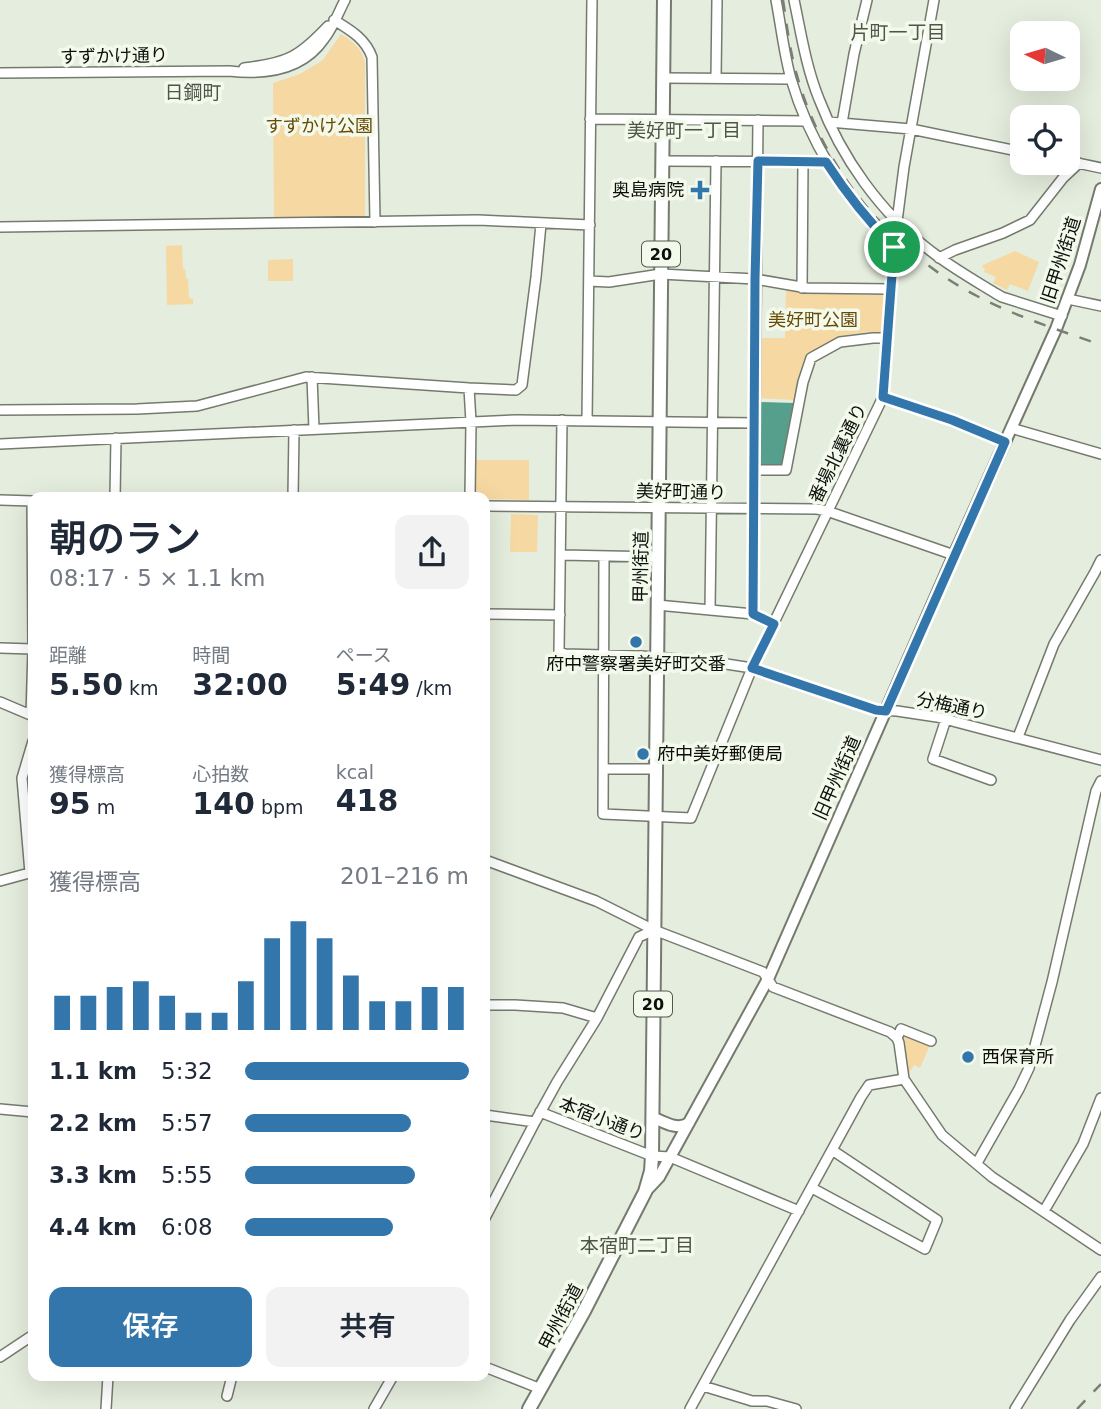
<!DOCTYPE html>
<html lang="ja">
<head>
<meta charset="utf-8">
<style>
	:root { --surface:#fff; --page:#f2f2f3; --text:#1f2937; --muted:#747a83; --accent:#3376ac }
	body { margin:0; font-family:"DejaVu Sans","Noto Sans JP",sans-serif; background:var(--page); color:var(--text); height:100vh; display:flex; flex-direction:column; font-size:26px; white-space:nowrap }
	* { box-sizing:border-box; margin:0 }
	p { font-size:23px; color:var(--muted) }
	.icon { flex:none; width:38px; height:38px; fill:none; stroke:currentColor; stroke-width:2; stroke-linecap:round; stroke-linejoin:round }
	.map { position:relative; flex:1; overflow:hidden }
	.drawer { position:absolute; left:28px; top:492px; width:462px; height:889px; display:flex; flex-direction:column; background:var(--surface); border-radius:14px; box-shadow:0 7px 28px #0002 }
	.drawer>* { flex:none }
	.needle { width:46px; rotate:275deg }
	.buttons { position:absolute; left:1010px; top:21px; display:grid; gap:14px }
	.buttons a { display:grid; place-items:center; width:70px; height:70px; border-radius:14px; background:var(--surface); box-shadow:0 7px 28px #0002; font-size:35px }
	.pin { position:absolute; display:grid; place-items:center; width:60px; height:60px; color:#fff; margin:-30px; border:4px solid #fff; border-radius:50%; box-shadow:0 2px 7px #0007 }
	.round { display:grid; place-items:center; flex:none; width:74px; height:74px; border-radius:14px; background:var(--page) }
	.headline { display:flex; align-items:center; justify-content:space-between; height:119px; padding:0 21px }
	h1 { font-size:38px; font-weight:600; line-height:52px }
	.metrics { display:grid; grid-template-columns:repeat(3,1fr); gap:10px; height:119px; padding:7px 21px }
	.metrics div { display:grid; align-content:center }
	.metrics b { font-size:30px; font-weight:600 }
	.metrics small { font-size:19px; font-weight:400 }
	.metrics p { font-size:19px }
	.chart { height:196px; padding:14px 21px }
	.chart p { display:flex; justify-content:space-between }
	.chart svg { width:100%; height:126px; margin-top:7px; stroke:var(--accent); stroke-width:6 }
	.button { display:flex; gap:14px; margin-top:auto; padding:14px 21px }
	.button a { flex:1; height:80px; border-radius:14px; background:var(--accent); color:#fff; font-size:28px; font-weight:600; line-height:80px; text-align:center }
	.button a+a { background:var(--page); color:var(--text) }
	ul { padding:0 21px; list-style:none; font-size:23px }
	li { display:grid; grid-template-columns:112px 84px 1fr; align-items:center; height:52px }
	li i { height:18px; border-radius:9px; background:var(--accent) }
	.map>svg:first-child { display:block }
	.green { fill:#f6d8a2 }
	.water { fill:#569f8d }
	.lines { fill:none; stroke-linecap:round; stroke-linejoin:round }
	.minor-casing { stroke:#747b6e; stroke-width:12 }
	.major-casing { stroke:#747b6e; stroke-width:14 }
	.highway-casing { stroke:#747b6e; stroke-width:16 }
	.minor { stroke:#fff; stroke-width:9 }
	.major { stroke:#fff; stroke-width:10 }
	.highway { stroke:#fff; stroke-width:12 }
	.rail { stroke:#7a7f75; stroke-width:2.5; stroke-dasharray:12 12; stroke-linecap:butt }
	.route-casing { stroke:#fff; stroke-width:14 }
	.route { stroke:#3376ac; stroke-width:9 }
	.poi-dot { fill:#3376ac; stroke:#f3faec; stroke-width:2.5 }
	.labels { text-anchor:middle; stroke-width:7; stroke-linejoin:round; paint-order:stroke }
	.shield { fill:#f3faec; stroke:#52564e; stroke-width:2 }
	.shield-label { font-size:16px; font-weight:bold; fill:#0d0f0a }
	.street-label { font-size:18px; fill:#0d0f0a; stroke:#f3faec }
	.park-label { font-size:18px; fill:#674a04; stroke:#f3faec }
	.poi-label { font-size:18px; fill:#0d0f0a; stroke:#f3faec; text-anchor:start }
	.neighbourhood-label { font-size:19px; fill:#4f5549; stroke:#f3faec }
</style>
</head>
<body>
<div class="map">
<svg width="1101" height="1409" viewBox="0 0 1101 1409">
	<rect width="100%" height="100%" fill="#e5edde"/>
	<path class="green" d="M341,34C353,42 362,48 365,63V219L274,218L273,83L300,74L323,60Z
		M182,245L183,269H185L186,279H188L189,298L193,299V304L167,305L166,246Z
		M1015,251L1039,262L1028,291L1010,284L1007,290L993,283L996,277L984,272L985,269L982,267L983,265Z
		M293,259V281H268V260Z
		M786,289L795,291L859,295H885L883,333L871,332L839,336L807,355L804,359L795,400L759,398V338H785Z
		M475,460H529V500L485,499V497L474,496Z
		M511,514L538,515L537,552H510Z
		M902,1032L930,1045L920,1068L914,1065L906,1078L899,1040Z"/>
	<path class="water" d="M759,402L795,403L782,467L758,466Z"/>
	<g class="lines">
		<g class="minor-casing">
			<path id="minor" d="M776,0C781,26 784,54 791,79C810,144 847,200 894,247
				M794,0C801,33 806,67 819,99C841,157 881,214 932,252C951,267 974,280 995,293L1002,297L1062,316
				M334,20C350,30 365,38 372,57L375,222
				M244,68C287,63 299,57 328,26
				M0,73L229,71C264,75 302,71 324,39C333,28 338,13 345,0
				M663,78L791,79
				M716,78L717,0
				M590,119L806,121
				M829,122L911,129L1022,152
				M842,123L854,54L867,0
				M662,161L826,162
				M1068,161L1101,168
				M0,227L478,220L590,225
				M939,258L955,250L1003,233L1030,220L1063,178L1079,163
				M589,281L609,282L661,274L755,279L807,288L890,289
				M802,288L803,162
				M1068,299L1101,306
				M312,377L314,429
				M469,388L471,422L470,497
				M883,397L952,420L1005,442
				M0,410L137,409L197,406L306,377L469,388L516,390L522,385L536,277L541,224
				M562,420L559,652L565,654L641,656L707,661L752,668L876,710L897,711L937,717L1101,760
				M587,421L592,0
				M1011,428L1101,454
				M0,444L516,420L755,423
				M755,470H786L803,382L811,358L840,342L873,338H888
				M115,497L116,438
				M293,497L294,430
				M0,500L33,501
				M485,506L817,509L827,511L954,555
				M561,555L658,557
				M604,556L603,814L691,818L752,668L883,397L895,237L904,167L934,0
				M657,605L753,614L774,624
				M710,610L716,161
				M485,614L560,615
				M753,614L758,120
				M0,648L33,649
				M0,702L33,716
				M31,715L33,649L32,501
				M946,719L933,759L991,780
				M1018,737L1054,644L1095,572L1101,560
				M603,769H656
				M485,860L596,901L654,930L763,972L773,987L890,1032L897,1038L899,1043L904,1079L942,1135L992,1177L1101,1250
				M30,873L22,778L33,741
				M0,881L33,872
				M485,1005H515L563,1008L597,1018
				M897,1038L901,1029L931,1041
				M0,1109L33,1112
				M540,1112L652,1156L670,1157L799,1211
				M485,1115L535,1122
				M977,1163L1019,1089L1029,1068L1052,982L1096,791L1101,781
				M812,1188L925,1249L937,1220L832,1150
				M1044,1211L1083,1144L1101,1098
				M485,1218L535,1122L557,1082L597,1018L639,937L654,930
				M0,1357L33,1335
				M485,1367L541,1389
				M703,1386L752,1401H767L796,1409
				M227,1396L232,1376
				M106,1409L108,1376
				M374,1409L393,1376
				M690,1409L861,1097L869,1085L904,1079
				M1015,1409L1070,1320L1101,1277"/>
		</g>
		<g class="major-casing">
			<path id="major" d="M652,1117C664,1122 677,1131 689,1123
				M645,1192L659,1177L768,979L954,555L1056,329L1080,265L1101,189"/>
		</g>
		<g class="highway-casing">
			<path id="highway" d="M529,1409L584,1311L645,1192L651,1171L652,1156L664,0"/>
		</g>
		<use href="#minor" class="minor"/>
		<use href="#major" class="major"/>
		<use href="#highway" class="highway"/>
		<path class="rail" d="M783,0C787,26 790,53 798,79C824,170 893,253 977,296C1017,317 1059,330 1101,345
			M1077,1409L1101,1384"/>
	</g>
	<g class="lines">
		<g class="route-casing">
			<path id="route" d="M758,161L826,162C846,193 868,221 894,247L883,397L952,420L1005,442L886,711L876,710L752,668L774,624L753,614L755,279Z"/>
		</g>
		<use href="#route" class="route"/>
	</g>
	<g class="poi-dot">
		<path d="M696.5 179.5h7v7h7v7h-7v7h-7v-7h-7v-7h7z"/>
		<circle cx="636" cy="642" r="7"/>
		<circle cx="643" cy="754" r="7"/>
		<circle cx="968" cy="1057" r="7"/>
	</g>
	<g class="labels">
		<g class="shield">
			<rect x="642" y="241.5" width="38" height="25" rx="5"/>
			<rect x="634" y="991.5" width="38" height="25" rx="5"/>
		</g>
		<g class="shield-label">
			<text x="661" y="260">20</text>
			<text x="653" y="1010">20</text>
		</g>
		<g class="street-label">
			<text transform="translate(114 56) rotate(-1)" y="6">すずかけ通り</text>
			<text transform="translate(1061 260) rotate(-72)" y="6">旧甲州街道</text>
			<text transform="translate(838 453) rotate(-64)" y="6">番場北裏通り</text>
			<text transform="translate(681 492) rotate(1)" y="6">美好町通り</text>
			<text transform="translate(641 567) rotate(-89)" y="6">甲州街道</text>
			<text transform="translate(952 706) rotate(12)" y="6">分梅通り</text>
			<text transform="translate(837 778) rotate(-66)" y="6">旧甲州街道</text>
			<text transform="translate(602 1119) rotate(21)" y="6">本宿小通り</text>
			<text transform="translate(561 1317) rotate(-62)" y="6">甲州街道</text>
		</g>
		<g class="park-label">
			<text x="319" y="132">すずかけ公園</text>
			<text x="813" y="326">美好町公園</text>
		</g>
		<g class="poi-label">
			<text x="684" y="196" text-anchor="end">奥島病院</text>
			<text x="636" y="670" text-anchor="middle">府中警察署美好町交番</text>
			<text x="657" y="760">府中美好郵便局</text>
			<text x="982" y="1063">西保育所</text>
		</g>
		<g class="neighbourhood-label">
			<text x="898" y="39">片町一丁目</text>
			<text x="193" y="99">日鋼町</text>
			<text x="684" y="137">美好町一丁目</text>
			<text x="637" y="1252">本宿町二丁目</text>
		</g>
	</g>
</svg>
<div class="buttons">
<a><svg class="needle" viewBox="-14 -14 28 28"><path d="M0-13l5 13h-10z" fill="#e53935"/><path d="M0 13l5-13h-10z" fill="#747a83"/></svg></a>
<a><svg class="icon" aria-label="locate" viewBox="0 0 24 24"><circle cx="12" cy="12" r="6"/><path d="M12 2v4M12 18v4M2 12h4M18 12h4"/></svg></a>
</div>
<div class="pin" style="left:894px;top:247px;background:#1e9e55"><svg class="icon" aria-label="arrive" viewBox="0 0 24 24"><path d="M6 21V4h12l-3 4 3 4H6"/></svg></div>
<section class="drawer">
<div class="headline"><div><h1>朝のラン</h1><p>08:17 · 5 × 1.1 km</p></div><a class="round"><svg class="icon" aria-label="share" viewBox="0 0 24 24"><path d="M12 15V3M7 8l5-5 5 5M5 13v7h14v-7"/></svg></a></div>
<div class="metrics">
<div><p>距離</p><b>5.50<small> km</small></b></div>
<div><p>時間</p><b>32:00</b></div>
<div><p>ペース</p><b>5:49<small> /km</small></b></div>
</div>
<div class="metrics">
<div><p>獲得標高</p><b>95<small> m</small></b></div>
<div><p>心拍数</p><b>140<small> bpm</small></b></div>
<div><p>kcal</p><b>418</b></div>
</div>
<div class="chart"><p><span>獲得標高</span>201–216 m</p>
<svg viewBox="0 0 160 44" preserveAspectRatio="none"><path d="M5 44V32M15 44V32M25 44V29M35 44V27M45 44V32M55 44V38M65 44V38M75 44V27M85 44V12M95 44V6M105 44V12M115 44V25M125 44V34M135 44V34M145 44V29M155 44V29"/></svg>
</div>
<ul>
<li><b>1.1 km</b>5:32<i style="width:100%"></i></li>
<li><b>2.2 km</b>5:57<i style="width:74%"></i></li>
<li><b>3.3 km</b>5:55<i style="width:76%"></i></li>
<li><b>4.4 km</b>6:08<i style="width:66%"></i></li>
</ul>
<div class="button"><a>保存</a><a>共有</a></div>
</section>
</div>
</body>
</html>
